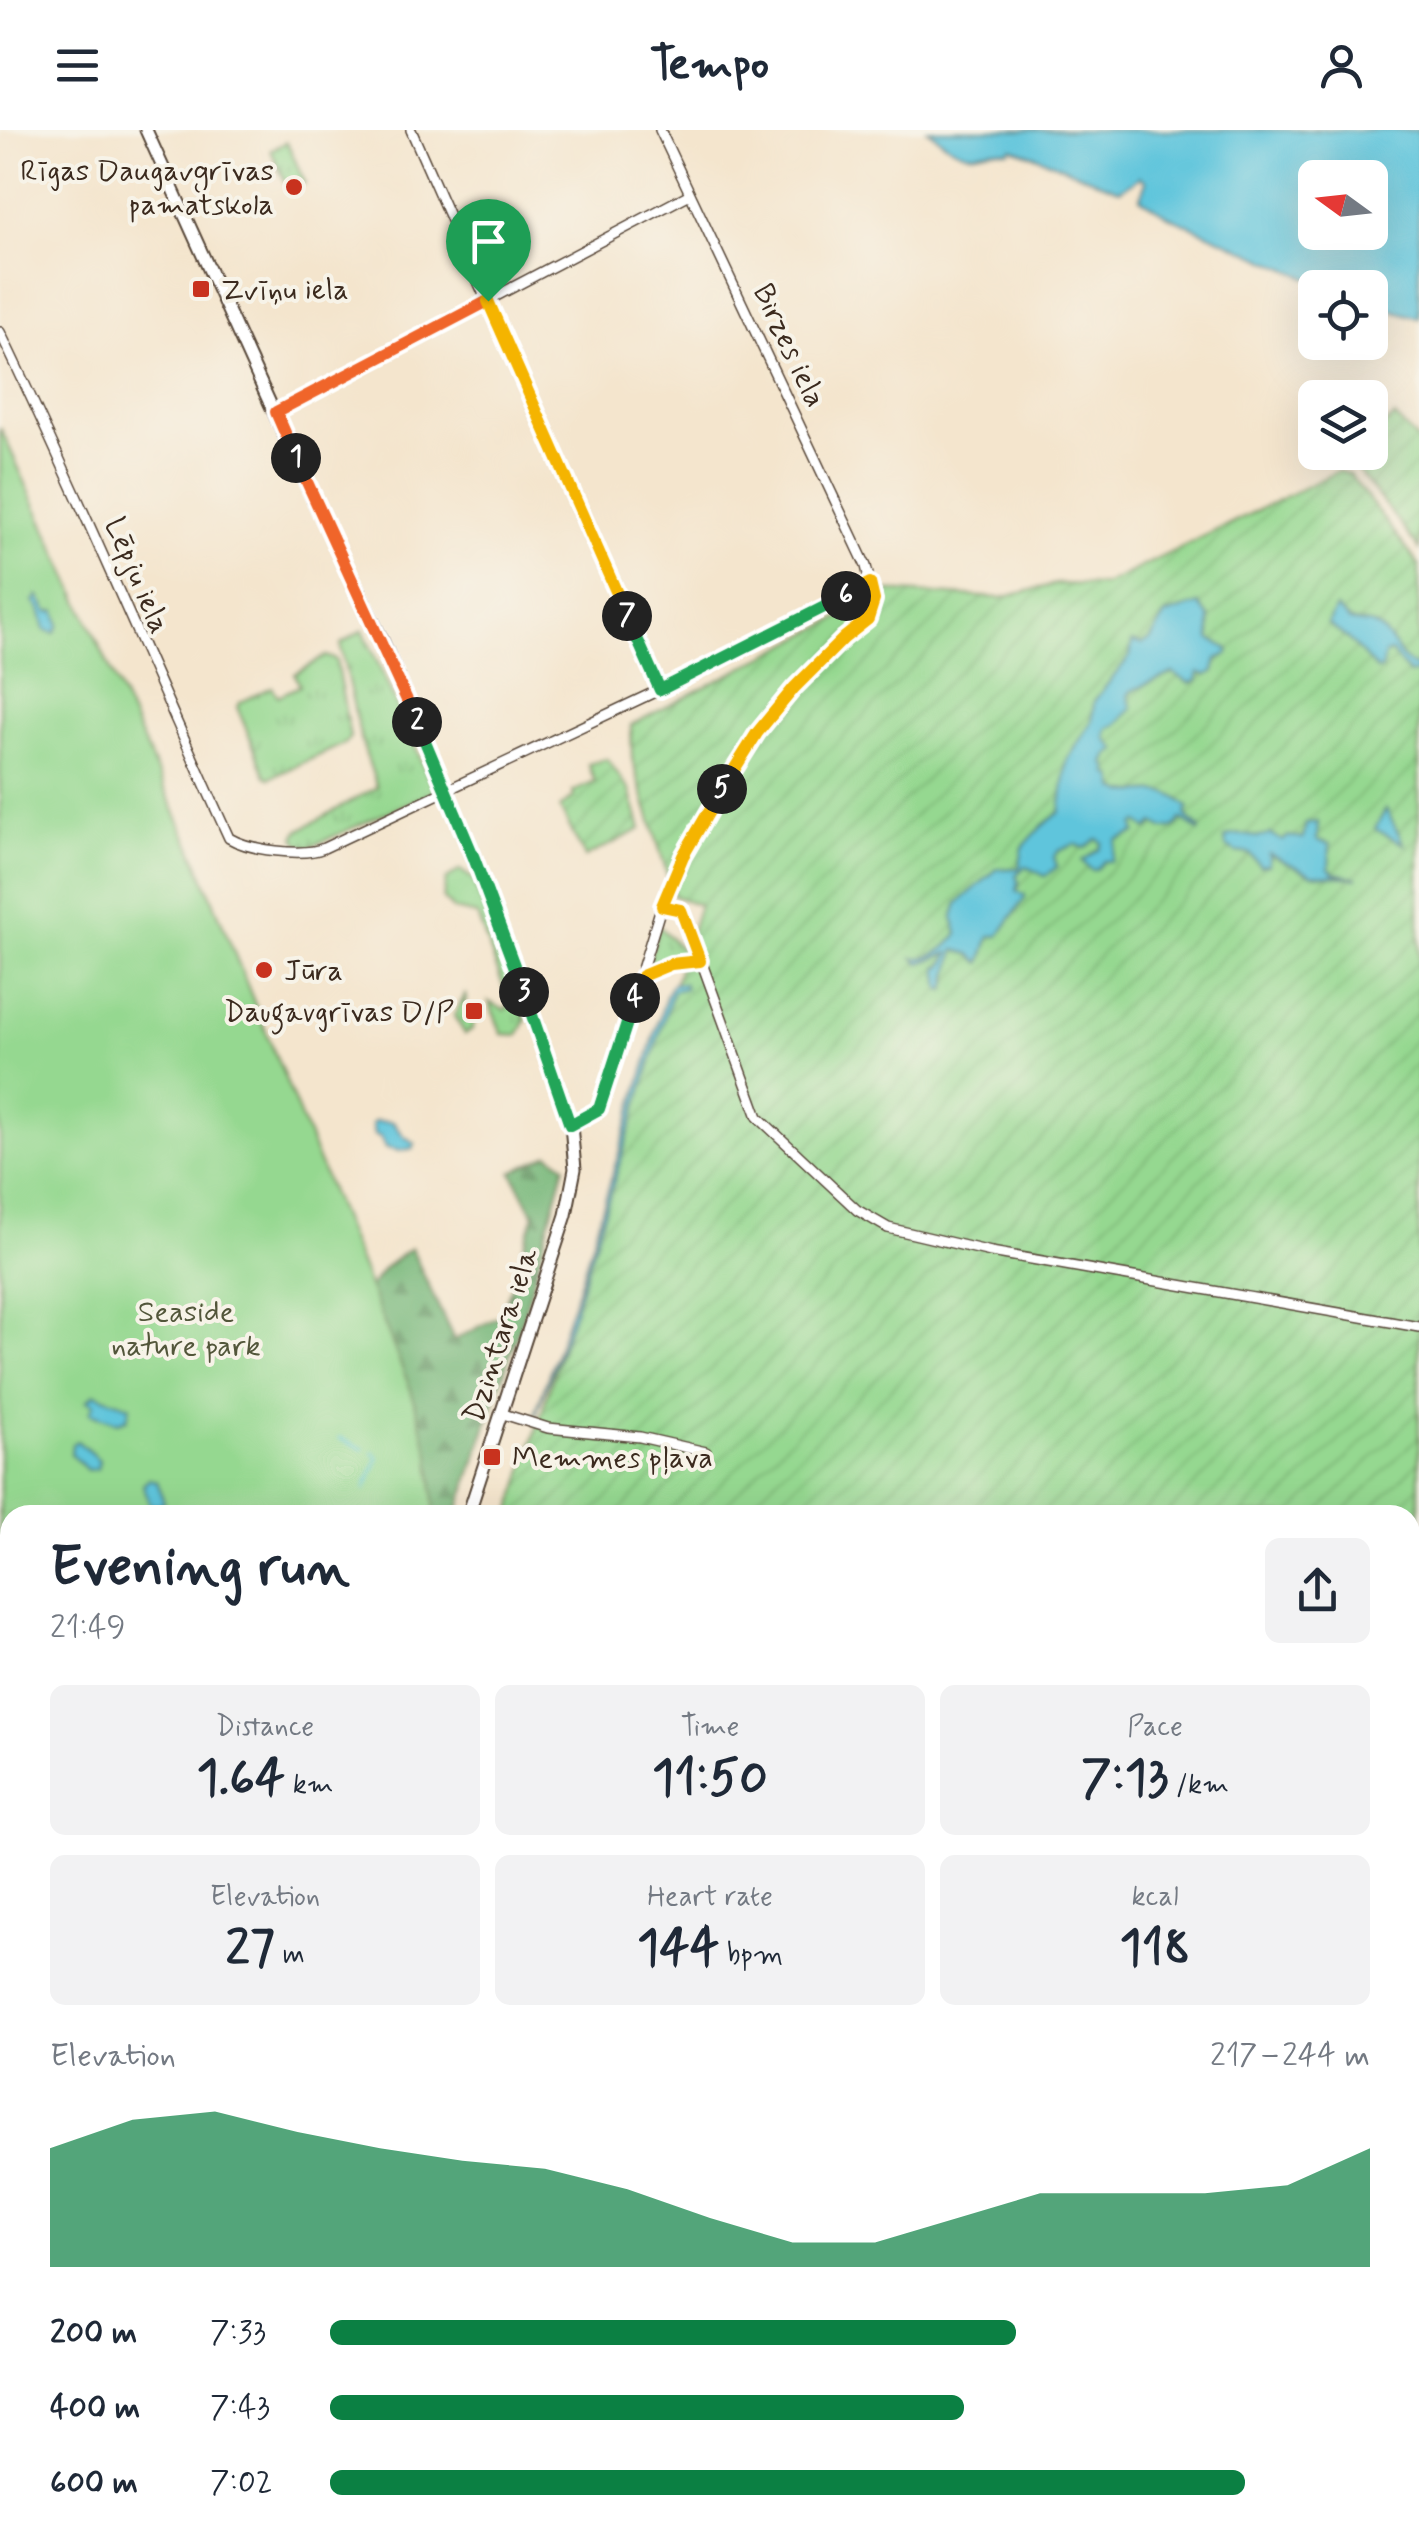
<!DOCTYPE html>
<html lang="en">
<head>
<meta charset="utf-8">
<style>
	:root { --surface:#fff; --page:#f2f2f3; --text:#1f2937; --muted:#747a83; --accent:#0b8043 }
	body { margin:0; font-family:Mynerve,sans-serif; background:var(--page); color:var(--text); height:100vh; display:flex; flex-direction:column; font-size:38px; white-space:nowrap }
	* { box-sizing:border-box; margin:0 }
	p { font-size:32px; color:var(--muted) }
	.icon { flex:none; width:55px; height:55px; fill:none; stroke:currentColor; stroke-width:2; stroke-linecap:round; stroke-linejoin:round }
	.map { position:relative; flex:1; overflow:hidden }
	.panel { position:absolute; left:0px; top:1375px; width:1420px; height:1035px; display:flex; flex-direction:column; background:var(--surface); border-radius:30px 30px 0 0; box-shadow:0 10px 40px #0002 }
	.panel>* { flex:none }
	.needle { width:65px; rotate:285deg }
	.buttons { position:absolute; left:1298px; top:30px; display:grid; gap:20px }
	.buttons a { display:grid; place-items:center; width:90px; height:90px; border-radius:15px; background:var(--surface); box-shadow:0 10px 40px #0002; font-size:50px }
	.pin { position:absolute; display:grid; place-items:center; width:85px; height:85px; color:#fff; margin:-102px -42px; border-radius:50% 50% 50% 0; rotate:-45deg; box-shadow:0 0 10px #0007 }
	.pin .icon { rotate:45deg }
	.km { position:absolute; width:50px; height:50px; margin:-25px; border-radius:50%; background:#222; color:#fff; font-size:28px; line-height:50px; text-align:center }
	.round { display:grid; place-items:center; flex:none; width:105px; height:105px; border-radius:15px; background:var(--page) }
	.headline { display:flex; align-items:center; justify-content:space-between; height:170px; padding:0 50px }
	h1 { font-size:55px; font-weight:700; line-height:75px }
	.metrics { display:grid; grid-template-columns:repeat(3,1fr); gap:15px; height:170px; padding:10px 50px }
	.metrics div { display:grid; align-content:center; border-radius:15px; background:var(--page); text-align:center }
	.metrics b { font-size:50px; font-weight:700 }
	.metrics small { font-size:28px; font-weight:400 }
	.metrics p { font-size:28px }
	.chart { height:280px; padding:20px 50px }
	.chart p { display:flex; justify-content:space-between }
	.chart svg { width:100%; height:180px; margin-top:10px; fill:var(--accent); opacity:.7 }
	ul { padding:0 50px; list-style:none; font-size:32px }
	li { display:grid; grid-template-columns:160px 120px 1fr; align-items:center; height:75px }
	li i { height:25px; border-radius:12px; background:var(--accent) }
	header { display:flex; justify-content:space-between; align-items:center; height:130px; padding:0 50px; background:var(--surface); font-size:45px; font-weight:700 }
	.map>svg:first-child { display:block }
	.grass { fill:url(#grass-tufts); stroke:#688157; stroke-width:2.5 }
	.forest { fill:url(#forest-firs); stroke:#5a714c; stroke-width:2.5 }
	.park { fill:#95d890; stroke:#688157; stroke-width:2.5 }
	.garden { fill:url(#garden-furrows); stroke:#688157; stroke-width:2.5 }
	.water { fill:#5ec5dc; stroke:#4c787d; stroke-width:2.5; fill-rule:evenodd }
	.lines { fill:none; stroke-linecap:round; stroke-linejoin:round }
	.stream { stroke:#5ec5dc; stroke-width:2.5 }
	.minor-casing { stroke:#574638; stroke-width:12 }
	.tertiary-casing { stroke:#574638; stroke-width:15 }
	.minor { stroke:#fff; stroke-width:9 }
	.tertiary { stroke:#fff; stroke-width:11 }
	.split-1-casing { stroke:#fff; stroke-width:20 }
	.split-2-casing { stroke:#fff; stroke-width:20 }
	.split-3-casing { stroke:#fff; stroke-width:20 }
	.split-4-casing { stroke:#fff; stroke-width:20 }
	.split-5-casing { stroke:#fff; stroke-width:20 }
	.split-6-casing { stroke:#fff; stroke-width:20 }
	.split-7-casing { stroke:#fff; stroke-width:20 }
	.split-8-casing { stroke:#fff; stroke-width:20 }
	.split-1 { stroke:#f0652b; stroke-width:12 }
	.split-2 { stroke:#f0652b; stroke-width:12 }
	.split-3 { stroke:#22a559; stroke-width:12 }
	.split-4 { stroke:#22a559; stroke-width:12 }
	.split-5 { stroke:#f5b400; stroke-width:12 }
	.split-6 { stroke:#f5b400; stroke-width:12 }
	.split-7 { stroke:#22a559; stroke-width:12 }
	.split-8 { stroke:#f5b400; stroke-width:12 }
	.poi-dot { fill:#c8321e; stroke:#f7f3e8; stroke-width:4 }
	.labels { text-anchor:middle; stroke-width:8; stroke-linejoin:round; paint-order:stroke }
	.poi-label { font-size:30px; fill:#3b2a1e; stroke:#f7f3e8; text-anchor:start }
	.street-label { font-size:30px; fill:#3b2a1e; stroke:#f7f3e8 }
	.park-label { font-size:30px; fill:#52563a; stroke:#f7f3e8 }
</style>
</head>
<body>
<header><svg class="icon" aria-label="menu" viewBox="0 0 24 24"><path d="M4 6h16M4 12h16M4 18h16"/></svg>Tempo<svg class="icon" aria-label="person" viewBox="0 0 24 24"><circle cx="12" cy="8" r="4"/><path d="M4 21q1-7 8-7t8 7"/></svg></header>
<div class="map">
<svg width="1419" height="2410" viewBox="0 0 1419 2410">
	<defs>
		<pattern id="grass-tufts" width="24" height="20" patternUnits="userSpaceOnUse" patternTransform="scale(2.5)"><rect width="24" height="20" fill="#95d890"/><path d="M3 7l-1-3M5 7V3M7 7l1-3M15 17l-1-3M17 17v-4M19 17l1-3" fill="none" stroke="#81ba7c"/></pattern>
		<pattern id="forest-firs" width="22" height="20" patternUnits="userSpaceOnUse" patternTransform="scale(2.5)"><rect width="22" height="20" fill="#78b87a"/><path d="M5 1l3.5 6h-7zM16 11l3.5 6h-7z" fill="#649663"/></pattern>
		<pattern id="garden-furrows" width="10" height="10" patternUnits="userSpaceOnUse" patternTransform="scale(2.5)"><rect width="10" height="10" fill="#95d890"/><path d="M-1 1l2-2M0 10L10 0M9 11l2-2" fill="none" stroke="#81ba7c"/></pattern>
	</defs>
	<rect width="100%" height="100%" fill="#f7f3e8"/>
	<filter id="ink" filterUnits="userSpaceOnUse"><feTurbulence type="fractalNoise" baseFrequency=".01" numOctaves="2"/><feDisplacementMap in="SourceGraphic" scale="20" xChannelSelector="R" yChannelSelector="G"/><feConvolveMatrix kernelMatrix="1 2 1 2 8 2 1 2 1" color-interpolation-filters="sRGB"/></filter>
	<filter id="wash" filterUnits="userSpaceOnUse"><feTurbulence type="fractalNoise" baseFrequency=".0048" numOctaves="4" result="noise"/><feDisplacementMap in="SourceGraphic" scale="40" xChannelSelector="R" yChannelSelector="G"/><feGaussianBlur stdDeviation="2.25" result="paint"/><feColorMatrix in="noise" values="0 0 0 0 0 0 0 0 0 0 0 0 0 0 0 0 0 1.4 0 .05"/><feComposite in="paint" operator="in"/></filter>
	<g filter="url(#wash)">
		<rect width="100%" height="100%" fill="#f4e5cd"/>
		<path class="grass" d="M287,12L305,53L289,61L271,20Z
			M363,500L435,661L310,717L301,715L295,708L298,701L377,657L361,610L341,519V514Z
			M326,526L336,530L350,607L346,613L270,648L266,646L237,577L239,573L272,557L278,566L300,556L295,544Z
			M460,740L473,749L526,890L518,905L502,904L489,872L505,880L510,874L477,785L454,780L443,769L446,750Z
			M659,796L685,823L648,834Z
			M465,865L467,870L464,873L474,891L472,899L465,904L454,886Z"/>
		<path class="forest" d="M549,1024L565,1035L525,1180L457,1385H367L324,1219L384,1138L411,1118L454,1210L502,1185L534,1085L512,1042Z"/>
		<path class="park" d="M0,297L193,721L411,1260L430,1325L435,1385H10V2400H598L606,2410H0Z"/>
		<path class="garden" d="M1395,287L1419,312V419L1345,324L1370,322V306Z
			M1338,341L1350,345L1419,435V1732L1410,1729V1385H510L699,775L674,766L632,629L631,595L860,477L883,461L1001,468L1056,454L1104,455Z
			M607,629L630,661L641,699L585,727L560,678L574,667L573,662L595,652L588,634Z"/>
		<path class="water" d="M928,0H1419V188L1370,174V158L1328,157L1168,86L1140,68L1146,51L1140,47L1120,60C1083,48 1049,28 1011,18L1009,21C994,18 988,21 975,23C960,26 939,9 928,0ZM1315,48H1370V102H1315Z
			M38,465L48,482L56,481L59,495L55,503L45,500L40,479L34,472Z
			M1199,474L1210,488V509L1229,519L1228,524L1217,529L1214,541L1208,545L1199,543L1197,551L1189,553L1173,543L1131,561L1128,566L1132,578L1117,594L1107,599L1106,608L1117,620L1109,625L1105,633L1109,638L1108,643L1114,647L1116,659L1123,662C1153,664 1166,654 1189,678L1186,683L1188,689L1200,698L1199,701L1181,689L1174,698L1164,699L1154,693L1148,699L1138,692L1134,695L1136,703L1117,710L1112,731H1104L1096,740H1091L1082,731L1100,719L1102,712L1097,709L1084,718L1075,714L1059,721L1054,727L1057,737L1045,746L1025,736L1016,745L1019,753L1017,761L1025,765L1024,769L999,806H990L981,833L970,824L955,820L946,860L941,859L938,837H943L949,823L920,833L914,828C933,829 948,817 958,803L953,788L958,773L997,739L1019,738L1023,717L1042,696L1060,682L1067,631L1092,591L1094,571L1130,526L1132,512L1142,514L1151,509L1165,485Z
			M1336,478L1350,491C1361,494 1369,491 1380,499C1394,510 1401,535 1419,538V542L1409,544L1391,522L1385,524L1382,540H1377L1350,511L1328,494Z
			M1386,679L1404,714L1375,699Z
			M1318,692L1317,710L1330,714L1329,738L1335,743L1358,748L1311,744L1269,724V735L1260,736L1250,724L1236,722L1226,716L1225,708C1241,698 1255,713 1270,704L1283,711L1288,706L1303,709L1306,693Z
			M673,853L684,854L685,858L673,861L571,1191L534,1288L580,1153L667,863Z
			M376,991L393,992L404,1006L415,1013L413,1018L400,1021L386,1018L381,1007L374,1005L372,994Z
			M95,1264L130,1276L127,1289L117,1292L90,1283L94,1274L87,1271Z
			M77,1311L99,1330L97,1339L87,1340L71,1324L72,1314Z
			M149,1349L157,1351L164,1372L155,1376L150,1374L143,1355Z
			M1419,1768V2089L1410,2087V1771Z"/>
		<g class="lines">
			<path class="stream" d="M339,1308L364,1319
				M365,1360L378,1328L373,1322
				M797,2410L802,2400"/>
		</g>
	</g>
	<g filter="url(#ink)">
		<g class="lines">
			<g class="minor-casing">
				<path id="minor" d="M411,0L659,560
					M0,202C81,369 152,540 229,708C249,720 303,727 324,718L659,560L870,453
					M276,282L690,64
					M662,776L681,780L687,792L758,987L857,1080L888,1098L991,1122L1419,1197
					M642,846L671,834L700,831
					M571,995L599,979L666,761L709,680L757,603L794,558L844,508L868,489L874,470L866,436L660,0
					M500,1283L548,1298L640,1307L706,1322"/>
			</g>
			<g class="tertiary-casing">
				<path id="tertiary" d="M146,0L316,375L382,510L474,728L571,995L575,1039L566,1085L468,1385
					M638,2400L646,2410"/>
			</g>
			<use href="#minor" class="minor"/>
			<use href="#tertiary" class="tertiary"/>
		</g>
	</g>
	<g class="lines" filter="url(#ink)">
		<g class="split-1-casing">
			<path id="split-1" d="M296,328L276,282L488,171"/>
		</g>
		<g class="split-2-casing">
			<path id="split-2" d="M296,328L417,592"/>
		</g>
		<g class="split-3-casing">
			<path id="split-3" d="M417,592L474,728L524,862"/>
		</g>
		<g class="split-4-casing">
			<path id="split-4" d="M524,862L570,995L599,979L635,868"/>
		</g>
		<g class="split-5-casing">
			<path id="split-5" d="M635,868L642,846L671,834L700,831L681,780L662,776L683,726L722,659"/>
		</g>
		<g class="split-6-casing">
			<path id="split-6" d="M722,659L757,603L794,558L844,508L868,489L874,470L870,453L846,466"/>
		</g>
		<g class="split-7-casing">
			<path id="split-7" d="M627,486L660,560L846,466"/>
		</g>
		<g class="split-8-casing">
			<path id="split-8" d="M488,171L627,486"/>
		</g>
		<use href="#split-1" class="split-1"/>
		<use href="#split-2" class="split-2"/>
		<use href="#split-3" class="split-3"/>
		<use href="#split-4" class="split-4"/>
		<use href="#split-5" class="split-5"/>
		<use href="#split-6" class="split-6"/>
		<use href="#split-7" class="split-7"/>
		<use href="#split-8" class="split-8"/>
	</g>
	<g class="poi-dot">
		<circle cx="294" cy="57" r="10"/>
		<rect x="191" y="149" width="20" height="20" rx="5"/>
		<circle cx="264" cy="840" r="10"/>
		<rect x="464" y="871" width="20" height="20" rx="5"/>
		<rect x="482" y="1317" width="20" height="20" rx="5"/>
	</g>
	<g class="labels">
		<g class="poi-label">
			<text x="274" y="50" text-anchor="end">Rīgas Daugavgrīvas<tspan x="274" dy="34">pamatskola</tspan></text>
			<text x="221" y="169">Zvīņu iela</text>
			<text x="284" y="850">Jūra</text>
			<text x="454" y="891" text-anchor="end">Daugavgrīvas D/P</text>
			<text x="512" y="1337">Memmes pļava</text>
		</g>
		<g class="street-label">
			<text transform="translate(790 215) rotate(65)" y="10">Birzes iela</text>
			<text transform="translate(138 445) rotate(67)" y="10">Lēpju iela</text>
			<text transform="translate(500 1205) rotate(-72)" y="10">Dzintara iela</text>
		</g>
		<g class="park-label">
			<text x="186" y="1191">Seaside<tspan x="186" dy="34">nature park</tspan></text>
		</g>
	</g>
</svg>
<div class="buttons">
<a><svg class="needle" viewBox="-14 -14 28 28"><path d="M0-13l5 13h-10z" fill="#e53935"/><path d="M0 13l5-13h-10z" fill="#747a83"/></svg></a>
<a><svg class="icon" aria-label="locate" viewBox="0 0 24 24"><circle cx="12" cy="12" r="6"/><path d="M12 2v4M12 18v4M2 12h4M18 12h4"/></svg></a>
<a><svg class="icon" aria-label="layers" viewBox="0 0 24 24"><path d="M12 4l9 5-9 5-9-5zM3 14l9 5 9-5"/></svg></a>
</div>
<div class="pin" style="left:488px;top:171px;background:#1e9e55"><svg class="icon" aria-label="arrive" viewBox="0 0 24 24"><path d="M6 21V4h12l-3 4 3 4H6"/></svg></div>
<b class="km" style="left:296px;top:328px">1</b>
<b class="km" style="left:417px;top:592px">2</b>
<b class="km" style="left:524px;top:862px">3</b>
<b class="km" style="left:635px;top:868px">4</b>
<b class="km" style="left:722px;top:659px">5</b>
<b class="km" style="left:846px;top:466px">6</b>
<b class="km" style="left:627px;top:486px">7</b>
<section class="panel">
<div class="headline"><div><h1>Evening run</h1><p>21:49</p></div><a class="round"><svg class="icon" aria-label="share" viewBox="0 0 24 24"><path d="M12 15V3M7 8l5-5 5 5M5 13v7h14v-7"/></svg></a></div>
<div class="metrics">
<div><p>Distance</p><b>1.64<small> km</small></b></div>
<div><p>Time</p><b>11:50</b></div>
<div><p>Pace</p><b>7:13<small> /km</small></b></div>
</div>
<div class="metrics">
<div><p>Elevation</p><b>27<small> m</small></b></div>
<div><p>Heart rate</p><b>144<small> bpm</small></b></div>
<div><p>kcal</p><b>118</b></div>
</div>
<div class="chart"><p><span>Elevation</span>217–244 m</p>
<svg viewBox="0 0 160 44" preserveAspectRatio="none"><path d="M0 44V15L10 8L20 6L30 11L40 15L50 18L60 20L70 25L80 32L90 38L100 38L110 32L120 26L130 26L140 26L150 24L160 15V44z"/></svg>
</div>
<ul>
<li><b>200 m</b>7:33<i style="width:66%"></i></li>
<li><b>400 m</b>7:43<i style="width:61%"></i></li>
<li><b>600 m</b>7:02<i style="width:88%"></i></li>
</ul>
</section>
</div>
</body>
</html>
